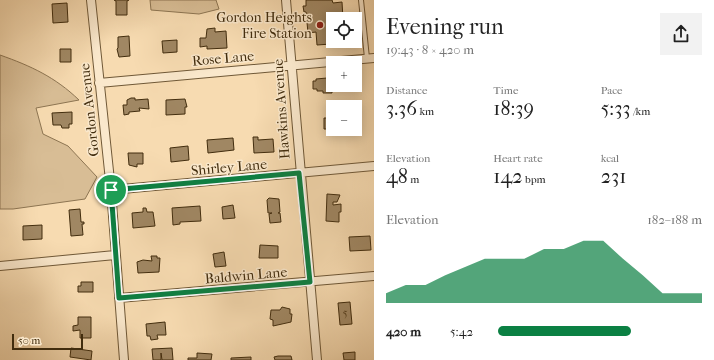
<!DOCTYPE html>
<html lang="en">
<head>
<meta charset="utf-8">
<style>
	:root { --surface:#fff; --page:#f2f2f2; --text:#222; --muted:#767676; --accent:#0b8043 }
	body { margin:0; font-family:"IM FELL French Canon",serif; background:var(--page); color:var(--text); height:100vh; display:flex; flex-direction:column; font-size:15px; white-space:nowrap }
	* { box-sizing:border-box; margin:0 }
	p { font-size:13px; color:var(--muted) }
	.icon { flex:none; width:22px; height:22px; fill:none; stroke:currentColor; stroke-width:2; stroke-linecap:round; stroke-linejoin:round }
	.map { position:relative; flex:1; overflow:hidden }
	.drawer { display:flex; flex-direction:column; background:var(--surface); width:340px }
	.drawer>* { flex:none }
	.fabs { position:absolute; left:326px; top:12px; display:grid; gap:8px }
	.fabs a { display:grid; place-items:center; width:36px; height:36px; border-radius:0px; background:var(--surface); box-shadow:0 2px 10px #0003; font-size:20px }
	.scale { position:absolute; left:12px; bottom:10px; width:71px; box-sizing:border-box; padding-left:4px; border:2px solid #422d0e; border-top:0; font-size:11px; line-height:14px; white-space:nowrap; color:#422d0e; -webkit-text-stroke:3px #fae8cc; paint-order:stroke }
	.pin { position:absolute; display:grid; place-items:center; width:34px; height:34px; color:#fff; margin:-17px; border:2px solid #fff; border-radius:50%; box-shadow:0 1px 4px #0007 }
	.round { display:grid; place-items:center; flex:none; width:42px; height:42px; border-radius:0px; background:var(--page) }
	.overview { display:flex; align-items:center; justify-content:space-between; height:68px; padding:0 12px }
	h1 { font-size:22px; font-weight:600; line-height:30px }
	.stats { display:grid; grid-template-columns:repeat(3,1fr); gap:6px; height:68px; padding:4px 12px }
	.stats div { display:grid; align-content:center }
	.stats b { font-size:20px; font-weight:600 }
	.stats small { font-size:11px; font-weight:400 }
	.stats p { font-size:11px }
	.chart { height:112px; padding:8px 12px }
	.chart p { display:flex; justify-content:space-between }
	.chart svg { width:100%; height:72px; margin-top:4px; fill:var(--accent); opacity:.7 }
	ul { padding:0 12px; list-style:none; font-size:13px }
	li { display:grid; grid-template-columns:64px 48px 1fr; align-items:center; height:30px }
	li i { height:10px; border-radius:5px; background:var(--accent) }
	main { display:flex; flex:1; min-height:0 }
	.map>svg:first-child { display:block }
	.green { fill:#d8bd95; stroke:#8d7552 }
	.building { fill:#a08763; stroke:#422d0e }
	.lines { fill:none; stroke-linecap:round; stroke-linejoin:round }
	.service-casing { stroke:#6f5837; stroke-width:6 }
	.minor-casing { stroke:#6f5837; stroke-width:10 }
	.service { stroke:#fae8cc; stroke-width:4 }
	.minor { stroke:#fae8cc; stroke-width:8 }
	.route-casing { stroke:#fff; stroke-width:8 }
	.route { stroke:#0b8043; stroke-width:5 }
	.poi-dot { fill:#8f2418; stroke:#fae8cc; stroke-width:1.5 }
	.labels { text-anchor:middle; stroke-width:3; stroke-linejoin:round; paint-order:stroke }
	.number-label { font-size:12px; fill:#5a4423 }
	.poi-label { font-size:14px; fill:#422d0e; stroke:#fae8cc; text-anchor:end }
	.street-label { font-size:14px; fill:#422d0e; stroke:#fae8cc }
</style>
</head>
<body>
<main>
<div class="map">
<svg width="374" height="360" viewBox="0 0 374 360">
	<rect width="100%" height="100%" fill="#f7dbb1"/>
	<filter id="stains"><feTurbulence type="fractalNoise" baseFrequency=".005" numOctaves="4"/><feColorMatrix values="0 0 0 0 .2 0 0 0 0 .09 0 0 0 0 .02 0 0 0 .5 -.17"/></filter>
	<radialGradient id="worn" r=".72"><stop offset=".6" stop-color="#630" stop-opacity="0"/><stop offset="1" stop-color="#630" stop-opacity=".3"/></radialGradient>
	<path class="green" d="M150,0H216L219,9L199,14L151,10Z
		M0,55C31,66 55,77 79,100L36,108L43,134L68,146L97,177L85,199L13,209H0Z"/>
	<path class="building" d="M114,0H129L127,1V15H116V1Z
		M306,0H332L333,3L342,2L343,19H333V41H345V43L317,45L316,32L308,33L306,12H304L303,6H306Z
		M67,3L68,22L53,23L52,4Z
		M215,28V32L226,31L227,48L207,49V46L200,47V38H206L207,29Z
		M129,36L130,56L119,57L117,49L118,48V37Z
		M177,40V52L163,53L162,41Z
		M60,49H71V62H60Z
		M327,78V85L332,84V93H323V91H317V89H313V81H316V79Z
		M131,98H135V100L148,99L149,109L139,108L140,111L129,112V114L124,115L123,105H127V100Z
		M185,99L187,107H185V114L166,115V100Z
		M72,112V124H69V128H62L61,125H53L52,113Z
		M324,118H333V129H335V132H331V129H324Z
		M253,137H258V140L273,139L274,152L254,153Z
		M233,138L234,150L208,153L207,140Z
		M188,146L189,160L171,162L170,148Z
		M128,153H143V164H137V167L129,165Z
		M327,194L340,195L337,202H333V205L341,204V212H339V222L326,221Z
		M269,198L279,199L280,212L278,213H280L281,222L270,223L269,214L272,213H268L267,200Z
		M233,205L235,218L223,219L222,207Z
		M200,206L201,221L180,222V224L173,225L172,208Z
		M143,208H146L147,212H153L155,226L133,228L132,213L143,212Z
		M80,209L81,222H84V224H82L83,235L71,236L69,210Z
		M42,225V239L23,240V226Z
		M370,236L371,250L350,251L349,237Z
		M260,245L278,246V258H259Z
		M224,252L226,266L215,267L213,254Z
		M151,256H157V258H160L159,272L138,273L137,262L143,260L152,261Z
		M81,282H93V292H78V286H81Z
		M350,302L352,324L340,325L338,303Z
		M282,307L290,309V314H292L291,322L273,326V320L270,319L271,310H280Z
		M78,317H91V338H80V330L73,331V326L78,325Z
		M165,322L166,335H157L158,339L151,340L150,336H147L146,324Z
		M71,348L92,351L91,360L70,357Z
		M172,348L173,360H162L161,353V360H153L152,349Z
		M355,352V360H344L343,353Z
		M197,353L212,354L211,360H188V358H197Z
		M278,356H291L292,360H275L274,357Z
		M251,357V360H231V358Z"/>
	<g class="lines">
		<g class="service-casing">
			<path id="service" d="M361,0L367,58"/>
		</g>
		<g class="minor-casing">
			<path id="minor" d="M91,0L111,190L124,360
				M286,0L317,360
				M99,83L374,58
				M111,190L374,166
				M0,266L115,255
				M119,298L374,276"/>
		</g>
		<use href="#service" class="service"/>
		<use href="#minor" class="minor"/>
	</g>
	<g class="lines">
		<g class="route-casing">
			<path id="route" d="M299,173L310,282L119,298L111,190Z"/>
		</g>
		<use href="#route" class="route"/>
	</g>
	<circle class="poi-dot" cx="320" cy="25" r="4"/>
	<g class="labels">
		<g class="number-label">
			<text x="345" y="317">5</text>
		</g>
		<g class="poi-label">
			<text x="312" y="22">Gordon Heights<tspan x="312" dy="16">Fire Station</tspan></text>
		</g>
		<g class="street-label">
			<text transform="translate(223 58) rotate(-5)" y="5">Rose Lane</text>
			<text transform="translate(281 109) rotate(-94)" y="5">Hawkins Avenue</text>
			<text transform="translate(89 110) rotate(-96)" y="5">Gordon Avenue</text>
			<text transform="translate(229 167) rotate(-5)" y="5">Shirley Lane</text>
			<text transform="translate(246 275) rotate(-5)" y="5">Baldwin Lane</text>
		</g>
	</g>
	<rect width="100%" height="100%" filter="url(#stains)"/>
	<rect width="100%" height="100%" fill="url(#worn)"/>
</svg>
<div class="fabs">
<a><svg class="icon" aria-label="locate" viewBox="0 0 24 24"><circle cx="12" cy="12" r="6"/><path d="M12 2v4M12 18v4M2 12h4M18 12h4"/></svg></a>
<a>+</a>
<a>−</a>
</div>
<div class="scale">50 m</div>
<div class="pin" style="left:111px;top:190px;background:#1e9e55"><svg class="icon" aria-label="arrive" viewBox="0 0 24 24"><path d="M6 21V4h12l-3 4 3 4H6"/></svg></div>
</div>
<section class="drawer">
<div class="overview"><div><h1>Evening run</h1><p>19:43 · 8 × 420 m</p></div><a class="round"><svg class="icon" aria-label="share" viewBox="0 0 24 24"><path d="M12 15V3M7 8l5-5 5 5M5 13v7h14v-7"/></svg></a></div>
<div class="stats">
<div><p>Distance</p><b>3.36<small> km</small></b></div>
<div><p>Time</p><b>18:39</b></div>
<div><p>Pace</p><b>5:33<small> /km</small></b></div>
</div>
<div class="stats">
<div><p>Elevation</p><b>48<small> m</small></b></div>
<div><p>Heart rate</p><b>142<small> bpm</small></b></div>
<div><p>kcal</p><b>231</b></div>
</div>
<div class="chart"><p><span>Elevation</span>182–188 m</p>
<svg viewBox="0 0 160 44" preserveAspectRatio="none"><path d="M0 44V38L10 33L20 33L30 27L40 22L50 17L60 17L70 17L80 11L90 11L100 6L110 6L120 17L130 27L140 38L150 38L160 38V44z"/></svg>
</div>
<ul>
<li><b>420 m</b>5:42<i style="width:65%"></i></li>
</ul>
</section>
</main>
</body>
</html>
